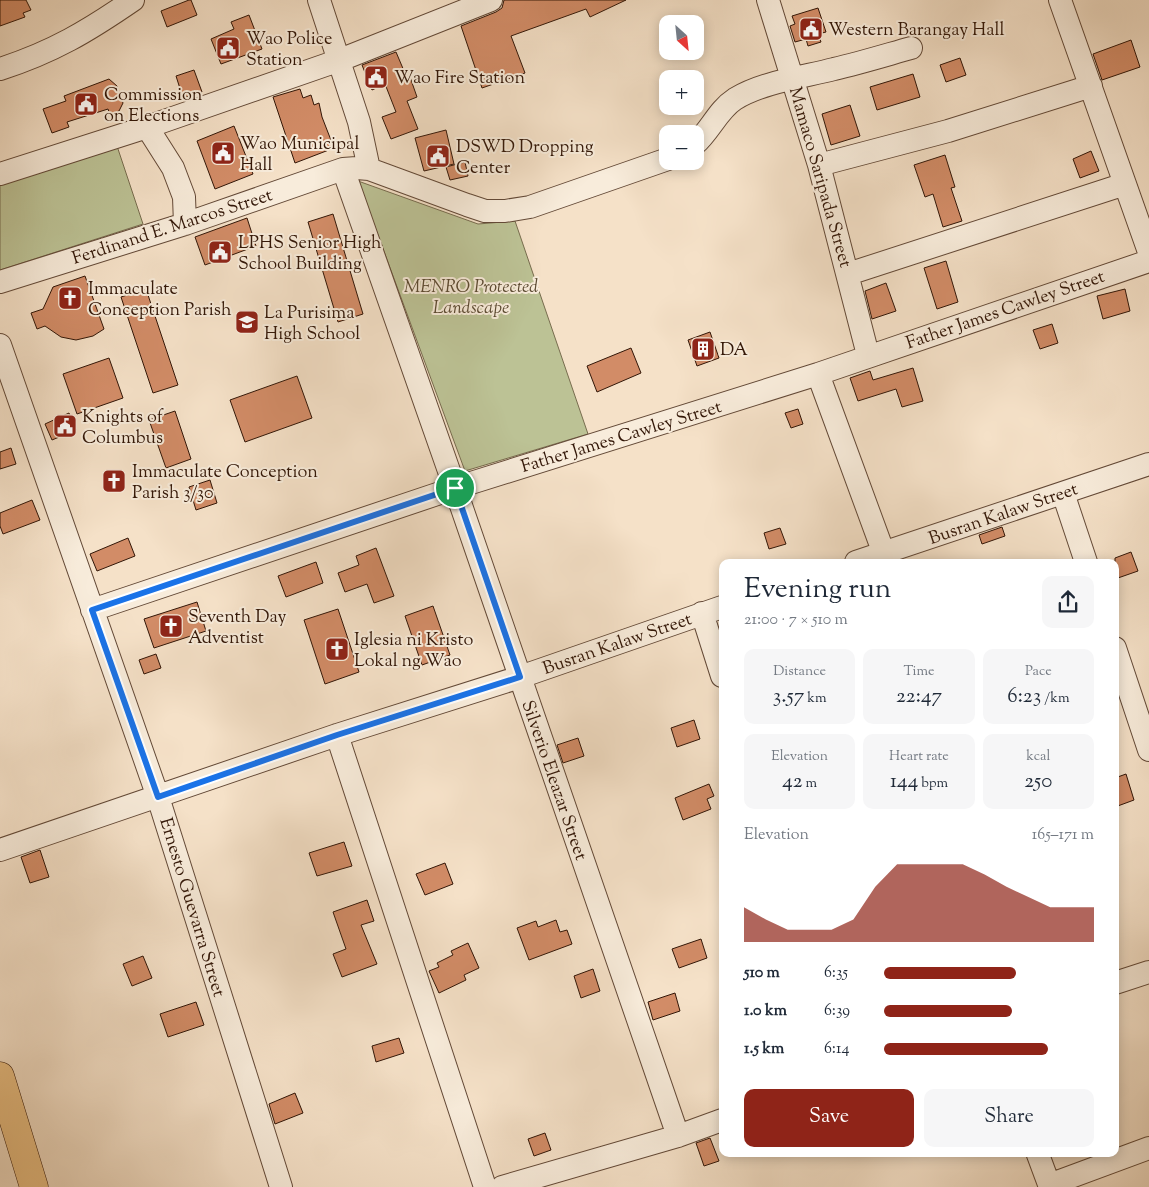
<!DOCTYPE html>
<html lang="en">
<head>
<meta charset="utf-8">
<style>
	:root { --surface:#fff; --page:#f6f6f7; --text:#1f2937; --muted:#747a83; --accent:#8f2418 }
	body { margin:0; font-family:"Sorts Mill Goudy",serif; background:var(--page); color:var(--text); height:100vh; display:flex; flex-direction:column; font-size:19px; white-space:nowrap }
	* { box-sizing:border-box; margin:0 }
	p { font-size:16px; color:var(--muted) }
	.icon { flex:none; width:28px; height:28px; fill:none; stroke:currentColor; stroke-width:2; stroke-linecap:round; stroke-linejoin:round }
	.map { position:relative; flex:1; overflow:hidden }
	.details { position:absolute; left:719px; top:559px; width:400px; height:598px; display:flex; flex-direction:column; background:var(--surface); border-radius:10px; box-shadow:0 2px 12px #0003 }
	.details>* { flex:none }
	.needle { width:32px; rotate:153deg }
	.buttons { position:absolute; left:659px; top:15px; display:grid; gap:10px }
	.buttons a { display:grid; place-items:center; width:45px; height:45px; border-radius:10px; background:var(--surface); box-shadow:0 2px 12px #0003; font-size:25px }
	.pin { position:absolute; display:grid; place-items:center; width:42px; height:42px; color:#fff; margin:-21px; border:2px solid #fff; border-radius:50%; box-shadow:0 1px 5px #0007 }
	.round { display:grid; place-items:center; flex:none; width:52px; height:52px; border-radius:10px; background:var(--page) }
	.overview { display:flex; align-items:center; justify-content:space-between; height:85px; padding:0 25px }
	h1 { font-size:28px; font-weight:600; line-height:38px }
	.stats { display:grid; grid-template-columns:repeat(3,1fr); gap:8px; height:85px; padding:5px 25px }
	.stats div { display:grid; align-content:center; border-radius:10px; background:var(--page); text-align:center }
	.stats b { font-size:21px; font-weight:600 }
	.stats small { font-size:14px; font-weight:400 }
	.stats p { font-size:14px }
	.chart { height:140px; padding:10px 25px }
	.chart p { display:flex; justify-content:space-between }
	.chart svg { width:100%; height:90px; margin-top:5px; fill:var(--accent); opacity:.7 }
	.action { display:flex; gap:10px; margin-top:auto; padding:10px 25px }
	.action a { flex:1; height:58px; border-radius:10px; background:var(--accent); color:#fff; font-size:20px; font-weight:600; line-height:58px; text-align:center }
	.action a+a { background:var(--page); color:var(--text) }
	ul { padding:0 25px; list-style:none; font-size:16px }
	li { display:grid; grid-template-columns:80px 60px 1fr; align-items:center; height:38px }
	li i { height:12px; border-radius:6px; background:var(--accent) }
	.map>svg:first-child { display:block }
	.green { fill:#bcc295; stroke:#776c4e }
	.building { fill:#d28c67; stroke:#321607 }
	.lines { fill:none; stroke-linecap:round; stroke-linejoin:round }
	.minor-casing { stroke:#634937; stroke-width:24 }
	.major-casing { stroke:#321607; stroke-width:29 }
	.minor { stroke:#f8ecdb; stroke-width:22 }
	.major { stroke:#eac084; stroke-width:28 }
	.route-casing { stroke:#fff; stroke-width:10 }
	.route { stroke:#1a73e8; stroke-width:6 }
	.labels { text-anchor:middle; stroke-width:4; stroke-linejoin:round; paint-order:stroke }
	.poi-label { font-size:18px; fill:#321607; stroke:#f8ecdb; text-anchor:start }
	.street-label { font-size:18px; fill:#321607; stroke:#f8ecdb }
	.park-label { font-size:18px; font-style:italic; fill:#5b4a32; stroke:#f8ecdb }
</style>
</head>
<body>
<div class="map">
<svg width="1149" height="1187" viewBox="0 0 1149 1187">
	<rect width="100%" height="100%" fill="#f5e1c8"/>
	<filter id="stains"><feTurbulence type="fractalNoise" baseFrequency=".004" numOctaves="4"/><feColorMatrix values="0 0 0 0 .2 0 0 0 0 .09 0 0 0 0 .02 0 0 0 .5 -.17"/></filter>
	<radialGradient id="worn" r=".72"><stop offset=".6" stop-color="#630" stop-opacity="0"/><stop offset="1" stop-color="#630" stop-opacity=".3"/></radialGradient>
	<path class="green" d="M117,146L143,224L0,270V184Z
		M358,181L478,224L515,221L588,434L465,471Z"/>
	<path class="building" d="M0,0H26L31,10L23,13L25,17L0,26Z
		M189,0H191L197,15L167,27L161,11Z
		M504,0H626L590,17L586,9L511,36L525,73L482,88L461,26L496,12L502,8Z
		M818,8L826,32L818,34L821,42L808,46L806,39L795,42L790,26L795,24L792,16Z
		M249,15L262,49L221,64L211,39L234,29L231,22Z
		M1131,40L1140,67L1102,80L1093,54Z
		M396,52L407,78L410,77L417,97L407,101L418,129L391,139L382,117L396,112L385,84L372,90L362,65Z
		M960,58L966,75L946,82L940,65Z
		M194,70L202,92L183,98L176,76Z
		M913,74L920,97L877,110L870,87Z
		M109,79L117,86L123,103L119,111L110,115L108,109L67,122L69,127L52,133L43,109L66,101L64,96Z
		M300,89L303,98L311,95L314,105L319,103L322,117L334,148L295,163L273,97Z
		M850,105L860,136L831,145L822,114Z
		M234,126L253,174L215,189L197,141Z
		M446,130L454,164L424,171L415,138Z
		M1091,151L1099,171L1080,178L1073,159Z
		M945,155L955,187L951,188L962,221L943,227L933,194L925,197L914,165Z
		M465,162L468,176L450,180L446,167Z
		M333,214L363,314L338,322L308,222Z
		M247,218L256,246L205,265L195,237Z
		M946,261L958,302L937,309L924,268Z
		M85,276L104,329L93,336L76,340L61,337L45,326L37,329L31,313L43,309L53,287Z
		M886,283L896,311L872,319L865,291Z
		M146,289L178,385L153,393L121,297Z
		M1125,289L1130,311L1103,319L1097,296Z
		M1052,324L1058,343L1040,349L1033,330Z
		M710,332L719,358L697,366L688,340Z
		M631,348L641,373L597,392L587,366Z
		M109,358L123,398L77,414L63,374Z
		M913,368L923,401L902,407L896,389L858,401L850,378L870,371L873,380Z
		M297,376L312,418L245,442L230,400Z
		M798,409L803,424L791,428L785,413Z
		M175,411L191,459L166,468L149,420Z
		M69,413L76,430L52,440L45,424Z
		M11,448L16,464L0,469V452Z
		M210,480L217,503L196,510L189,487Z
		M32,500L40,520L3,534L0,526V513Z
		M1002,527L1005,536L982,544L979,535Z
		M780,528L786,544L769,549L764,533Z
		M128,538L135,556L97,571L90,554Z
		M376,548L394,596L374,603L367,584L345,592L338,573L359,565L356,556Z
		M1131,552L1138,571L1115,579V558Z
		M316,562L323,583L286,597L278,576Z
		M197,602L206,631L154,648L144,619Z
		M433,606L450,655L422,665L405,616Z
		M338,609L359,672L325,684L304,620Z
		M156,654L161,668L144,674L139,660Z
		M694,720L700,739L677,747L671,728Z
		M578,738L584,756L563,763L557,745Z
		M1126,774L1134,800L1115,807V778Z
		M709,784L714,796L707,799L711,809L683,820L675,798Z
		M344,842L352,866L317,876L309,853Z
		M40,850L49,877L30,883L21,857Z
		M445,863L453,884L425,895L416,874Z
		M367,900L374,921L361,925L377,964L342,977L333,954L346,949L333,912Z
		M556,920L560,932L567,930L572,944L529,960L517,928L536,921L538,927Z
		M701,939L707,958L679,968L672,949Z
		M468,943L479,968L464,975L466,980L439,993L429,971L439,967L437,963L453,955L451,951Z
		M143,956L152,978L132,986L123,964Z
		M593,969L600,991L581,998L574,976Z
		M675,993L680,1011L653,1020L648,1002Z
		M196,1002L204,1025L168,1037L160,1014Z
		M399,1038L404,1053L376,1062L372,1046Z
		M295,1093L303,1113L275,1124L269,1104Z
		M545,1133L551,1150L534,1156L528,1139Z
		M710,1138L719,1161L704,1166L696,1143Z"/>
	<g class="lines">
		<g class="minor-casing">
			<path id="minor" d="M319,0L359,122L369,169
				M768,0L819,165L868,355
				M1060,0L1149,252
				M0,69C53,52 88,31 133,0
				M147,127L173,168L184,197L185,224
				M695,144C710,131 718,110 735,99C763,82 803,77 834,69C860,63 886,55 911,48
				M819,165L948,131L1091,86
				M343,169L455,488L678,1136
				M0,174L147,127L340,60L491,0
				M848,274L1125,184
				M0,282L185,224L343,169L357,168L369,169L467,205L485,211H505L530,207L668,159
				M0,345L158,797L281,1187
				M818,374L887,562
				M1063,493L1086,562
				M856,562L1149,464
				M92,610L455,488L818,374L1149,261
				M702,613L722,676
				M1115,648L1149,750
				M337,735L485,1187
				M0,850L337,735L520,677L722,607
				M1115,983L1149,972
				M1037,1152L1050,1187
				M1049,1185L1149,1148
				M502,1187L678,1136L722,1120"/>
		</g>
		<g class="major-casing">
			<path id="major" d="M0,1076L34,1187"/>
		</g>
		<use href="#minor" class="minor"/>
		<use href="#major" class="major"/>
	</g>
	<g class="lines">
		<g class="route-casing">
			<path id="route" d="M455,488L520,677L337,735L158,797L92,610Z"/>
		</g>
		<use href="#route" class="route"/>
	</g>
	<defs>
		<g id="civic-square" transform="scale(1.25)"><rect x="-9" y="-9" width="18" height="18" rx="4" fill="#8f2418" stroke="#f8ecdb"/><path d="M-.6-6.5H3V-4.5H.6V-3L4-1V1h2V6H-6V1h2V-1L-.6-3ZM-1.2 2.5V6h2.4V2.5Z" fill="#fff"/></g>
		<g id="church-square" transform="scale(1.25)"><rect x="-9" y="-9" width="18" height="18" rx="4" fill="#8f2418" stroke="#f8ecdb"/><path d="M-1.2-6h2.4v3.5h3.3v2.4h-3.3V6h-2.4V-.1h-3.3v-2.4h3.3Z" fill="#fff"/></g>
		<g id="school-square" transform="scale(1.25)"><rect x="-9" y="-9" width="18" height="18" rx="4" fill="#8f2418" stroke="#f8ecdb"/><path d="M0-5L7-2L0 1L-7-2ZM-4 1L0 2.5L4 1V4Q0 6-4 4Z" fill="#fff"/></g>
		<g id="building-square" transform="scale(1.25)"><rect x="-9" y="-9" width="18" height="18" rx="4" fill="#8f2418" stroke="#f8ecdb"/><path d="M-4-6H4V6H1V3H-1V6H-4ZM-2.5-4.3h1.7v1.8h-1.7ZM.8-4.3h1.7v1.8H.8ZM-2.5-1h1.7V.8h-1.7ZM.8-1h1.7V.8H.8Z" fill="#fff"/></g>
	</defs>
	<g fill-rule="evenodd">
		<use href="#civic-square" x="811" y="29"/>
		<use href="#civic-square" x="228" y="48"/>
		<use href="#civic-square" x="376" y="77"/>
		<use href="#civic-square" x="86" y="104"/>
		<use href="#civic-square" x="223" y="153"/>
		<use href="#civic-square" x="438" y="156"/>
		<use href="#civic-square" x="220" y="252"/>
		<use href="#church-square" x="70" y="298"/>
		<use href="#school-square" x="247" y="322"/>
		<use href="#building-square" x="703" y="349"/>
		<use href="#civic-square" x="65" y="426"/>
		<use href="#church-square" x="114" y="481"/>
		<use href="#church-square" x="171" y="626"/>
		<use href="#church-square" x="337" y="649"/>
	</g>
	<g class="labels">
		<g class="poi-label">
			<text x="828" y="35">Western Barangay Hall</text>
			<text x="246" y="44">Wao Police<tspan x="246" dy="21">Station</tspan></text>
			<text x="394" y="83">Wao Fire Station</text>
			<text x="104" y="100">Commission<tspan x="104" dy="21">on Elections</tspan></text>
			<text x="240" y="149">Wao Municipal<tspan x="240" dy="21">Hall</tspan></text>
			<text x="456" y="152">DSWD Dropping<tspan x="456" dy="21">Center</tspan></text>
			<text x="238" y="248">LPHS Senior High<tspan x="238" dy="21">School Building</tspan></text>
			<text x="88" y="294">Immaculate<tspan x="88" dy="21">Conception Parish</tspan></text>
			<text x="264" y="318">La Purisima<tspan x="264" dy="21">High School</tspan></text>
			<text x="720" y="355">DA</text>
			<text x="82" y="422">Knights of<tspan x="82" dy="21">Columbus</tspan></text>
			<text x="132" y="477">Immaculate Conception<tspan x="132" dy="21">Parish 3/30</tspan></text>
			<text x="188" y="622">Seventh Day<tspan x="188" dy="21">Adventist</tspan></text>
			<text x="354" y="645">Iglesia ni Kristo<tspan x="354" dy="21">Lokal ng Wao</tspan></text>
		</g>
		<g class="street-label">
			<text transform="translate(821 177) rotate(74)" y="6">Mamaco Saripada Street</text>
			<text transform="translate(172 226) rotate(-18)" y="6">Ferdinand E. Marcos Street</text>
			<text transform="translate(1005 309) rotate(-19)" y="6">Father James Cawley Street</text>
			<text transform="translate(621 436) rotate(-17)" y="6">Father James Cawley Street</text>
			<text transform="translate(1003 513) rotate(-19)" y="6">Busran Kalaw Street</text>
			<text transform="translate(617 643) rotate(-19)" y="6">Busran Kalaw Street</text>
			<text transform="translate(555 780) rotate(71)" y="6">Silverio Eleazar Street</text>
			<text transform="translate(193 907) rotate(73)" y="6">Ernesto Guevarra Street</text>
		</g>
		<g class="park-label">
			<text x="471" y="292">MENRO Protected<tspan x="471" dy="21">Landscape</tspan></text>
		</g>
	</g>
	<rect width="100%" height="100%" filter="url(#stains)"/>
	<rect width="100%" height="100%" fill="url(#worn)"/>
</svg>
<div class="buttons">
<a><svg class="needle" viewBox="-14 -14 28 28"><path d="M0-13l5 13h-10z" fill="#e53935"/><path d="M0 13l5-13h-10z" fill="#747a83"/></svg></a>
<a>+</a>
<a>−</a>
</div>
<div class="pin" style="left:455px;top:488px;background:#1e9e55"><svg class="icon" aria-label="arrive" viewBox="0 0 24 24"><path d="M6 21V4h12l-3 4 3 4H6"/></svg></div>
<section class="details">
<div class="overview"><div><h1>Evening run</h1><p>21:00 · 7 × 510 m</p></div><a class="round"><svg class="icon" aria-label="share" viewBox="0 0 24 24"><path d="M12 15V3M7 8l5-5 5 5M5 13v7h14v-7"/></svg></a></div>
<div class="stats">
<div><p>Distance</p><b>3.57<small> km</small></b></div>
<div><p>Time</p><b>22:47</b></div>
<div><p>Pace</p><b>6:23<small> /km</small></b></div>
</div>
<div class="stats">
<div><p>Elevation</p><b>42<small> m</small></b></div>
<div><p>Heart rate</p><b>144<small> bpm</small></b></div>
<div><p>kcal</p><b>250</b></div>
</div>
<div class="chart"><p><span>Elevation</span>165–171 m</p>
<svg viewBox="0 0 160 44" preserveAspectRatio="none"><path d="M0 44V27L10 33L20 38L30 38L40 38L50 33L60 17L70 6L80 6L90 6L100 6L110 11L120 17L130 22L140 27L150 27L160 27V44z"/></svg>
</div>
<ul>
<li><b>510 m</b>6:35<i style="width:63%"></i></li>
<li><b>1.0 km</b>6:39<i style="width:61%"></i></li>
<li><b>1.5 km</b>6:14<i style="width:78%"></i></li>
</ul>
<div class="action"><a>Save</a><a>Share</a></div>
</section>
</div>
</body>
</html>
